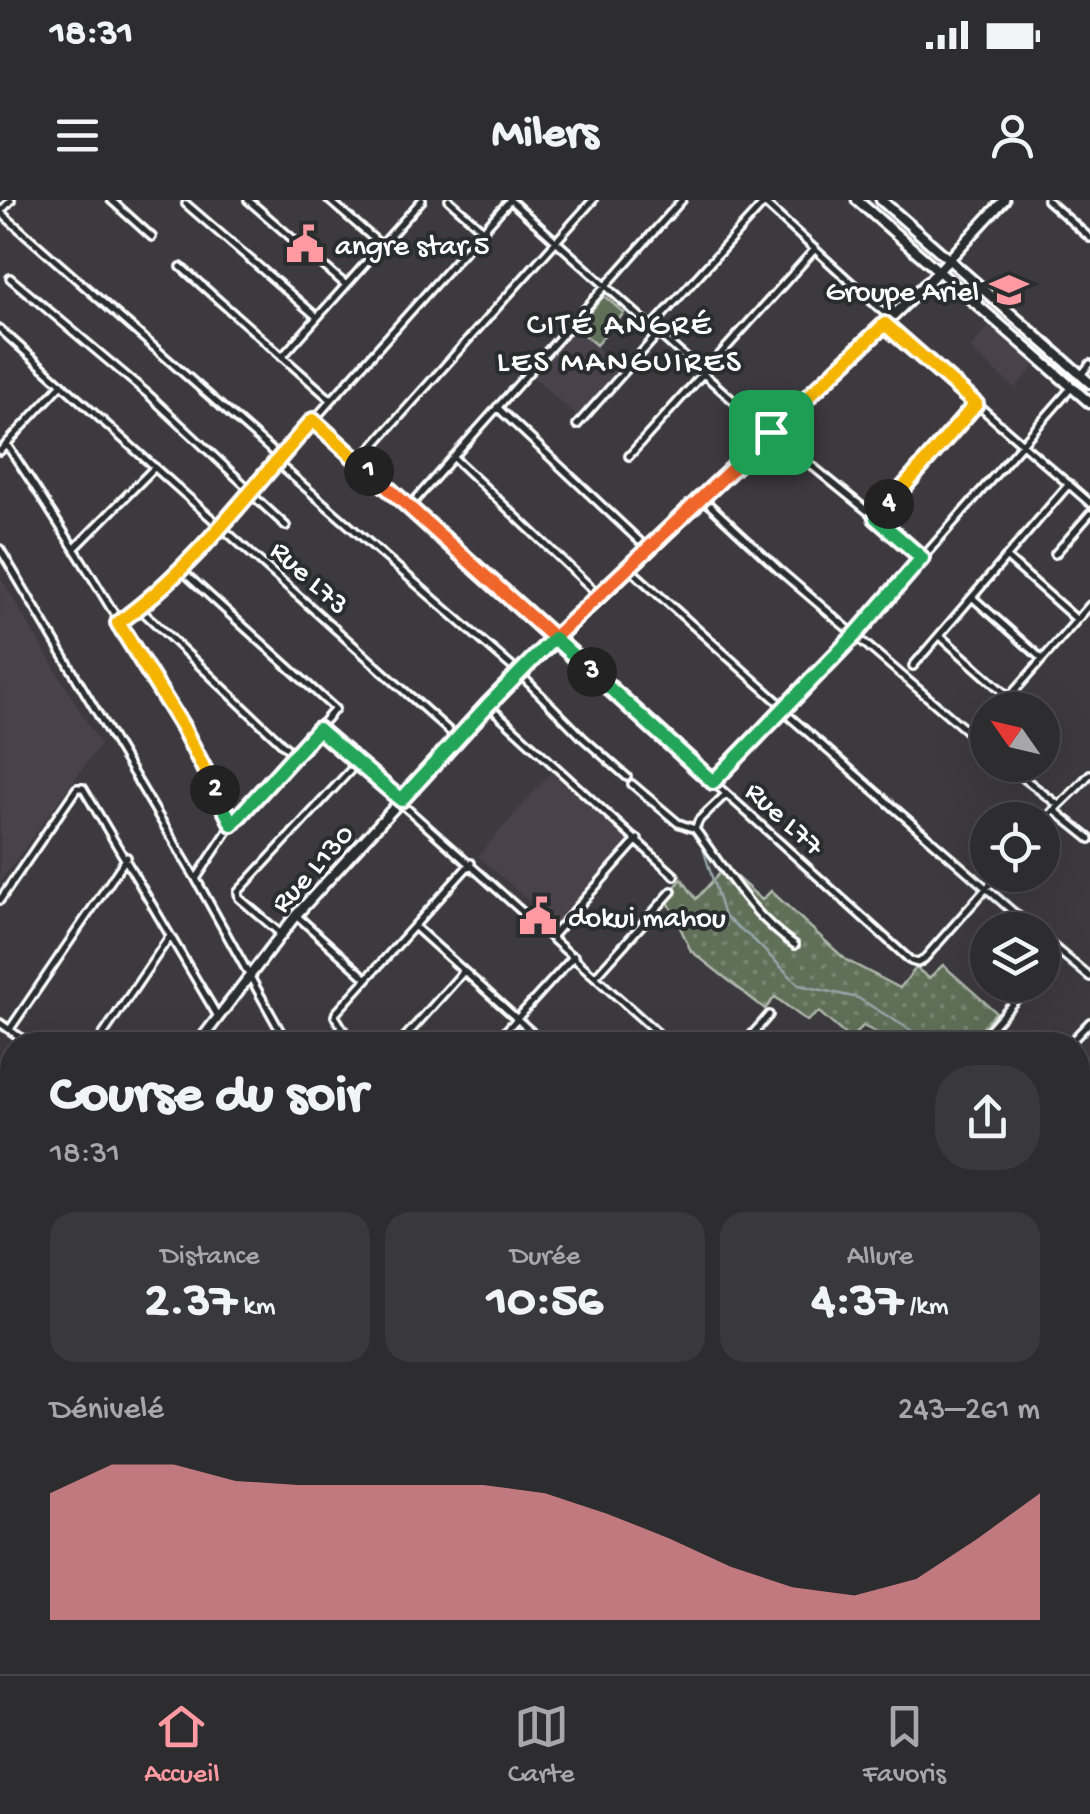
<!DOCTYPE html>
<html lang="fr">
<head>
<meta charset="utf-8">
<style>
	:root { --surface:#2d2c2f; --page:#39383b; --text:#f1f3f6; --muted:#a7a7aa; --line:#48484b; --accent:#ff9aa2 }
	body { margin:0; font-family:"Gochi Hand",sans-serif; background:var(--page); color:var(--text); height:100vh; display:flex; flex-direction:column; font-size:38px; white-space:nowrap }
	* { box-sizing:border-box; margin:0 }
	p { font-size:32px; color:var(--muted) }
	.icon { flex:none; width:55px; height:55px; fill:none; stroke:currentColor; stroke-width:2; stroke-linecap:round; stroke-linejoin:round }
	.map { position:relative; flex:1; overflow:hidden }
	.side { position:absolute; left:0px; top:832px; width:1090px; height:642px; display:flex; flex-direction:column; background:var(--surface); border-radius:40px 40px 0 0; box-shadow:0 10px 40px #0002,0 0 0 2px var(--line) }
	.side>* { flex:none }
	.needle { width:65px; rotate:304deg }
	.fabs { position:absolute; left:970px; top:492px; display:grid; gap:20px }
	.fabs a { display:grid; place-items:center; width:90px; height:90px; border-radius:50%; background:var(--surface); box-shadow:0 10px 40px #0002,0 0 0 2px var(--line); font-size:50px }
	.pin { position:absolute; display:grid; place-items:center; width:85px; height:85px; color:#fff; margin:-42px; border-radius:20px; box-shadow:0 5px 15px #0006 }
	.km { position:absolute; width:50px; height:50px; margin:-25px; border-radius:50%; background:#222; color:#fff; font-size:28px; line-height:50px; text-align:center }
	.round { display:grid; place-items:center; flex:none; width:105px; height:105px; border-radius:40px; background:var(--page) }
	.headline { display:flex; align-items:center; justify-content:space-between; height:170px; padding:0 50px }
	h1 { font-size:55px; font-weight:800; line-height:75px }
	.stats { display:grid; grid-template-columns:repeat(3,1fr); gap:15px; height:170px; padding:10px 50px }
	.stats div { display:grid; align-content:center; border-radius:25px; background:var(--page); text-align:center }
	.stats b { font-size:50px; font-weight:800 }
	.stats small { font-size:28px; font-weight:400 }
	.stats p { font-size:28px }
	.chart { height:280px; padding:20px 50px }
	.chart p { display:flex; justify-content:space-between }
	.chart svg { width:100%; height:180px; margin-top:10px; fill:var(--accent); opacity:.7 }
	.status { display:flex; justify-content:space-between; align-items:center; height:70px; padding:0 50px; background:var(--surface); direction:ltr }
	.status svg { height:28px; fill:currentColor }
	header { display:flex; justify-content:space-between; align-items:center; height:130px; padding:0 50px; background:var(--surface); font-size:45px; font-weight:800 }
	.tabs { display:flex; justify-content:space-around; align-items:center; height:140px; border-top:2px solid var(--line); background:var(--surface); font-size:28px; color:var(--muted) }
	.tabs a { display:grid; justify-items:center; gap:5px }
	.tabs .current { color:var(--accent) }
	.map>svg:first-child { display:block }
	.built { fill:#49434b }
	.grass { fill:url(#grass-dots); stroke:#b0b8ac; stroke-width:2.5 }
	.green { fill:#607059; stroke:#b0b8ac; stroke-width:2.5 }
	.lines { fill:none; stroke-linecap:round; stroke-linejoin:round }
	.stream { stroke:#94a6a9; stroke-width:2.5 }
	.minor-casing { stroke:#fff; stroke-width:12 }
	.tertiary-casing { stroke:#fff; stroke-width:15 }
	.secondary-casing { stroke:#fff; stroke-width:15 }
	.minor { stroke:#2a2d2e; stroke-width:5 }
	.tertiary { stroke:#2a2d2e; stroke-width:8 }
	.secondary { stroke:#2a2d2e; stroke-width:8 }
	.split-1-casing { stroke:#fff; stroke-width:20 }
	.split-2-casing { stroke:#fff; stroke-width:20 }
	.split-3-casing { stroke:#fff; stroke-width:20 }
	.split-4-casing { stroke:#fff; stroke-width:20 }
	.split-5-casing { stroke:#fff; stroke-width:20 }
	.split-1 { stroke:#f0652b; stroke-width:12 }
	.split-2 { stroke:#f5b400; stroke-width:12 }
	.split-3 { stroke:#22a559; stroke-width:12 }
	.split-4 { stroke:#22a559; stroke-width:12 }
	.split-5 { stroke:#f5b400; stroke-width:12 }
	.labels { text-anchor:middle; stroke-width:8; stroke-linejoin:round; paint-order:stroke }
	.poi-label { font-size:30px; fill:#fff; stroke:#2a2d2e; text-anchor:start }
	.street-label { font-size:30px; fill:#fff; stroke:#2a2d2e }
	.neighbourhood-label { font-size:32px; letter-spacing:2.5px; fill:#fff; stroke:#2a2d2e }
</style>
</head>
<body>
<div class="status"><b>18:31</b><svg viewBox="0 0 49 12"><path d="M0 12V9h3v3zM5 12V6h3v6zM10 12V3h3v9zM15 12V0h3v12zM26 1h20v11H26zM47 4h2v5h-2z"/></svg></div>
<header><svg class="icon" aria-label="menu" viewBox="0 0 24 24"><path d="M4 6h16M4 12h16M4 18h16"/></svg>Milers<svg class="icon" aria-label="person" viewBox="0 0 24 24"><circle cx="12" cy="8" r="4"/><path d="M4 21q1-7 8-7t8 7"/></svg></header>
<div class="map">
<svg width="1090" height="1474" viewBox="0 0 1090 1474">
	<defs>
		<pattern id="grass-dots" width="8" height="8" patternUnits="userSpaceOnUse" patternTransform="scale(2.5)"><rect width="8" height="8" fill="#607059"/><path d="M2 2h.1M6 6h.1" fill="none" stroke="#788572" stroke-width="1.8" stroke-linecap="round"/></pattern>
	</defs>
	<rect width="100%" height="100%" fill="#3c3a3f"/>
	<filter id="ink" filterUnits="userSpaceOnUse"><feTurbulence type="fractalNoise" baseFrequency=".01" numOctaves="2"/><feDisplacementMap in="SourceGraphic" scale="20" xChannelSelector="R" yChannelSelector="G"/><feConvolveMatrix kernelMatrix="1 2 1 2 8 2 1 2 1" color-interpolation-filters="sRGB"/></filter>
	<g filter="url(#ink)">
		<path class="built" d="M990,125L1036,165L1015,188L970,149Z
			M576,128L620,167L577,216L533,177Z
			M0,377L100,544L0,682Z
			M555,568L632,637L555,724L478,656Z"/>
		<path class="grass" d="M725,667L762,700L771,691L846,760L900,788L916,768L929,778L943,765L996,812L974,838L981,845H901L863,826L850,839L819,812L807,821L775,797L765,809L691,751L666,697L682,679L696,699Z
			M1078,895L1090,906V1104L1078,1093Z
			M1090,1185V1474H976L984,1463L1078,1462V1193Z"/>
		<path class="green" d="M604,96L624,113L596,145L576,128Z"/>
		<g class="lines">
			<path class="stream" d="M703,648L724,716L754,740L799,785L858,798L935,845
				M1078,1000L1090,1021
				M1084,1474L1090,1461"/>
			<g class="minor-casing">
				<path id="minor" d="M111,0L152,37
					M248,0L346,85
					M329,0L381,45
					M449,0L483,30
					M510,0L747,213L876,318
					M761,0L890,118
					M1047,0L1090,38
					M186,4L317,117
					M0,12L279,257
					M0,12L11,0
					M181,67L330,199
					M10,78L149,195L250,290
					M885,124L1090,303
					M651,128L764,3
					M0,129L457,538
					M282,157L422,0
					M1081,175L1090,164
					M497,207L648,349
					M313,220L911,761L918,763L924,759L998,675
					M577,225L658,134
					M7,245C89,367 164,493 233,623
					M0,251L62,184
					M629,256L815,49
					M453,257L600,396
					M276,262L519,473L583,538L627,577
					M359,262L593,0
					M248,291L286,326
					M702,298L779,370L988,549
					M409,307L682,0
					M76,347L155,267
					M0,349L196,679L288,845
					M1055,354L1090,314
					M1007,358L1076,419
					M922,359L876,318L976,204
					M179,368L335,509L233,623L196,679
					M630,369L784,507
					M973,398L1042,459
					M139,408L294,555
					M118,423L139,408L221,324L510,0
					M940,436L1009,497
					M913,466L1069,284
					M488,505L675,676
					M782,510L1034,730
					M998,510L1090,405
					M318,529L671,845
					M975,538L988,523
					M1007,565L1057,604
					M713,582L856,434L1071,188
					M632,584L678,623L695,629
					M726,594L699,620L695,629C726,671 752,716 795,745
					M1054,610L1090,639
					M1042,623C1058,605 1074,592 1090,574
					M0,700L77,588H83L217,815
					M296,715L366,778
					M414,726L546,845
					M281,734L239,698L238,692L357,563
					M552,736L638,639
					M1042,737L1090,777
					M1042,769L1058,751
					M596,776L672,691
					M0,823L31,845
					M10,829L127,657
					M981,839L1029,785
					M96,845L170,736
					M353,845L335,816L336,813L471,663
					M398,845L464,771
					M493,845L574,756
					M743,845L769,815
					M1068,845L1090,822
					M0,929L12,938
					M0,982L12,963
					M0,1068L12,1077
					M1078,1136L1090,1122
					M0,1253L12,1235
					M0,1255L12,1263
					M0,1336L12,1344
					M0,1373L12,1354
					M0,1427L12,1436
					M51,1462L68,1474
					M181,1462L197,1474
					M412,1462L419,1474
					M541,1462L547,1474
					M743,1462L749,1474
					M80,1474L89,1462
					M251,1474L259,1462
					M494,1474L515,1462
					M784,1474L794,1462
					M876,1474L886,1462"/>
			</g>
			<g class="tertiary-casing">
				<path id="tertiary" d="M197,845L296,715L488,505L928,82L1004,0
					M0,1125L12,1108"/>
			</g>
			<g class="secondary-casing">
				<path id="secondary" d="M857,0L1090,203
					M881,0L1090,183"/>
			</g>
			<use href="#minor" class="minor"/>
			<use href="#tertiary" class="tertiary"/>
			<use href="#secondary" class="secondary"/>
		</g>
	</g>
	<g class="lines" filter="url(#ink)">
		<g class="split-1-casing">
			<path id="split-1" d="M369,271L554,438L771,232"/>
		</g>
		<g class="split-2-casing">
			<path id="split-2" d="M215,590L182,526L118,423C194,369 251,288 313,220L369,271"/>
		</g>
		<g class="split-3-casing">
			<path id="split-3" d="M215,590L232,624L318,529L401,600L488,505L554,438L592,472"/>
		</g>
		<g class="split-4-casing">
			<path id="split-4" d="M592,472L713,582L856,434L922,358L876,318L889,304"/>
		</g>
		<g class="split-5-casing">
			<path id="split-5" d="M771,232L885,124L976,204L889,304"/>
		</g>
		<use href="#split-1" class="split-1"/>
		<use href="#split-2" class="split-2"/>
		<use href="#split-3" class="split-3"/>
		<use href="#split-4" class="split-4"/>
		<use href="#split-5" class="split-5"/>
	</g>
	<defs>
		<g id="civic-bare" transform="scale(3)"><path d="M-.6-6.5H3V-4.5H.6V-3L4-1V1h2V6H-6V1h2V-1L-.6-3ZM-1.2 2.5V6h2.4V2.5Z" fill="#ff9aa2" stroke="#2a2d2e" stroke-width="2.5" paint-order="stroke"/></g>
		<g id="university-bare" transform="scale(3)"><path d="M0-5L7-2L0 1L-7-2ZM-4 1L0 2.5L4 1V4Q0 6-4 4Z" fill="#ff9aa2" stroke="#2a2d2e" stroke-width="2.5" paint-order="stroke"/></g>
	</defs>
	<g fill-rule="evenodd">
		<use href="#civic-bare" x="305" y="44"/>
		<use href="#university-bare" x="1009" y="90"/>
		<use href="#civic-bare" x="538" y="716"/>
	</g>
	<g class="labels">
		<g class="poi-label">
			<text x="335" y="54">angre star 5</text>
			<text x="979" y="100" text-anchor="end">Groupe Ariel</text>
			<text x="568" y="726">dokui mahou</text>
		</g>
		<g class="street-label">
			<text transform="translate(311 376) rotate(42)" y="10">Rue L73</text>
			<text transform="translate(786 617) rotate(42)" y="10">Rue L77</text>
			<text transform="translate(311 667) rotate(-48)" y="10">Rue L130</text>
		</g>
		<g class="neighbourhood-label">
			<text x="620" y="133">CITÉ ANGRÉ<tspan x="620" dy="37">LES MANGUIRES</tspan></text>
		</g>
	</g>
</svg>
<div class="fabs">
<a><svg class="needle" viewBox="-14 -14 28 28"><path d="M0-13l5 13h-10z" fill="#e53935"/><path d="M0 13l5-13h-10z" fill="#a7a7aa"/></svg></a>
<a><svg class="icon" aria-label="locate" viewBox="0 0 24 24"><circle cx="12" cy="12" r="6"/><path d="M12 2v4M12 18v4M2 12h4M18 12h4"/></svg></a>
<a><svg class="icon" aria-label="layers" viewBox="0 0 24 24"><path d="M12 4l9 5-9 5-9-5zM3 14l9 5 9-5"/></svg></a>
</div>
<div class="pin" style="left:771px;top:232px;background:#1e9e55"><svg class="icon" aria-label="arrive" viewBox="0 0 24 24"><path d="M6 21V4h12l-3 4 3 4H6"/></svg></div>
<b class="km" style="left:369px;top:271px">1</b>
<b class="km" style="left:215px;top:590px">2</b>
<b class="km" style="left:592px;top:472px">3</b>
<b class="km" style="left:889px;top:304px">4</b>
<section class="side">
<div class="headline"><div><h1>Course du soir</h1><p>18:31</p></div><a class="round"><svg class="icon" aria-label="share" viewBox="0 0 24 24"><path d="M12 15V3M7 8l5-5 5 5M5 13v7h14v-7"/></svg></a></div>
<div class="stats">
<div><p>Distance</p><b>2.37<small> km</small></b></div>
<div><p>Durée</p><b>10:56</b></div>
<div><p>Allure</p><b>4:37<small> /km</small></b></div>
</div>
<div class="chart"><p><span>Dénivelé</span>243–261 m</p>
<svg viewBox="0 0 160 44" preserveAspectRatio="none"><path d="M0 44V13L10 6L20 6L30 10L40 11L50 11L60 11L70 11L80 13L90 18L100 24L110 31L120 36L130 38L140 34L150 24L160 13V44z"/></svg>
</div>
</section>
</div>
<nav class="tabs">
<a class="current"><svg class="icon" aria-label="home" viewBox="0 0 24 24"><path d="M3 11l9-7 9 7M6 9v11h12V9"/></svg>Accueil</a>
<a><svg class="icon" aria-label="map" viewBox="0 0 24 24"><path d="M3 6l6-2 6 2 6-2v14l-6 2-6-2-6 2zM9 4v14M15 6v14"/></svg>Carte</a>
<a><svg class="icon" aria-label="saved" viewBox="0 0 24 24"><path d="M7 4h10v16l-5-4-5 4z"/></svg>Favoris</a>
</nav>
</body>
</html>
